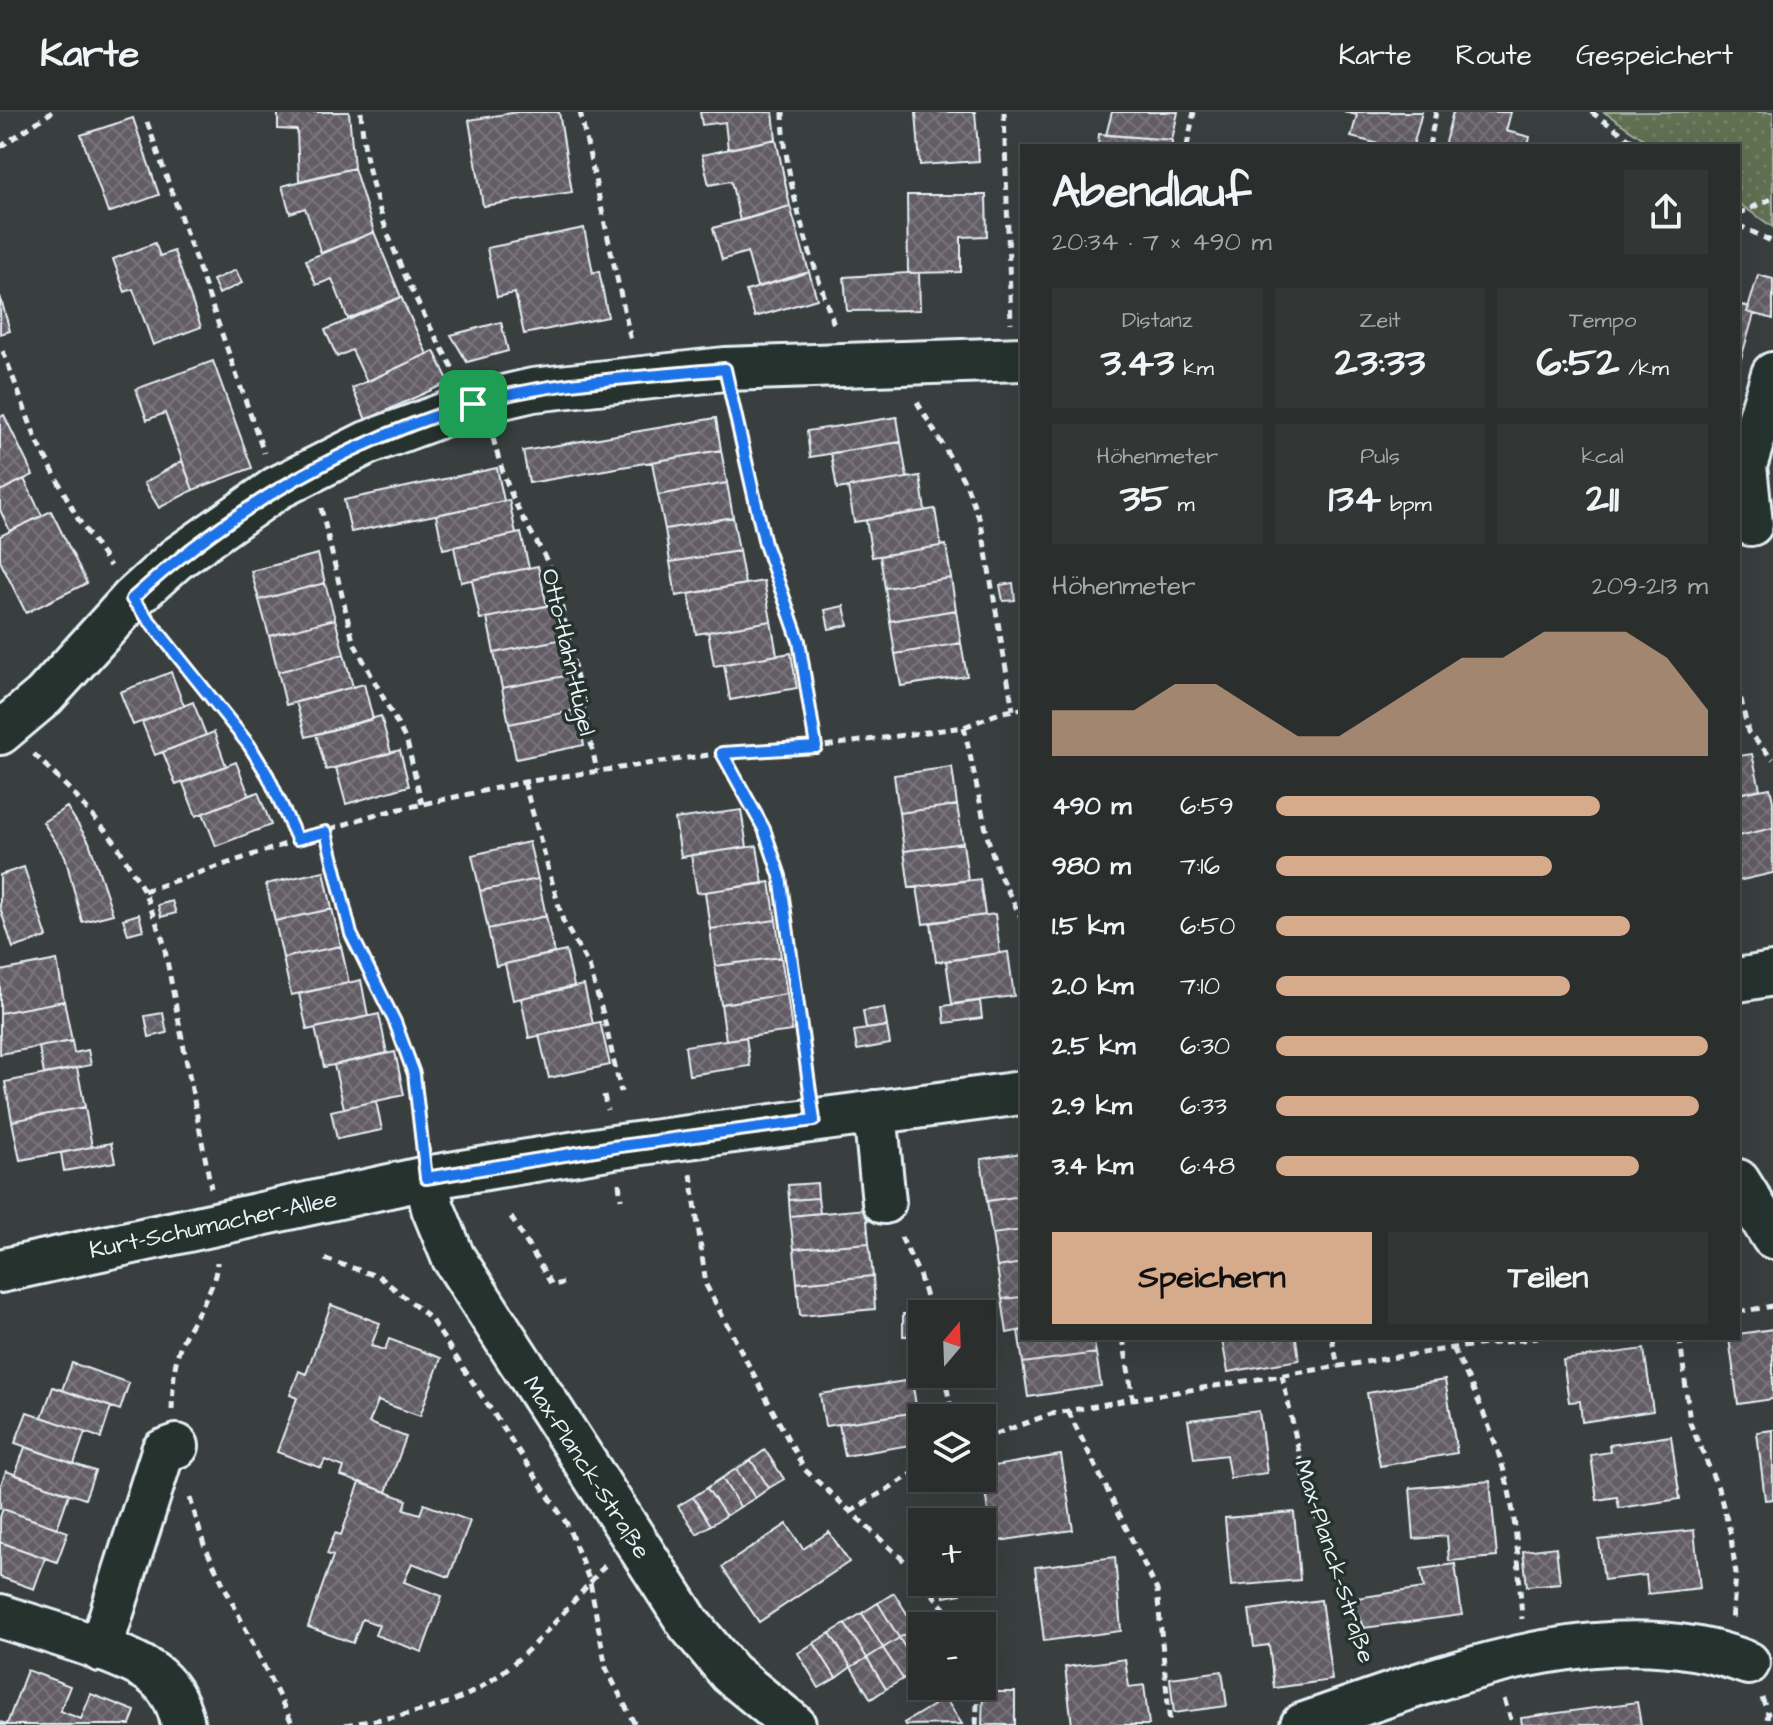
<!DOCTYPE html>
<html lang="de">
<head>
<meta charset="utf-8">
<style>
	:root { --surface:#2a2f2e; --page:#323736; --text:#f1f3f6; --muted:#a5a9aa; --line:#464a4a; --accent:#d6ab8b }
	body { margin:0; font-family:"Architects Daughter",sans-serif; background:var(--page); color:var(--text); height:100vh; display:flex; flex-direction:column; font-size:30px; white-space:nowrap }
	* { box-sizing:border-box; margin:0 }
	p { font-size:26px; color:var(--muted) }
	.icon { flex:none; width:44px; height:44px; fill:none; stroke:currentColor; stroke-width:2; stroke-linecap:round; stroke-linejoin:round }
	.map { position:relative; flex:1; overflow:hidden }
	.details { position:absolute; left:1020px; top:32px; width:720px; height:1196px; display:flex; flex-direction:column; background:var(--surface); border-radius:0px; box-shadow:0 8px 32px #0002,0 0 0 2px var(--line) }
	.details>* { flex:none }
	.needle { width:52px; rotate:19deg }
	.buttons { position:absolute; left:908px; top:1188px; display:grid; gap:16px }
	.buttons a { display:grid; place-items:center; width:88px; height:88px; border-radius:0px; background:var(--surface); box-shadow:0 8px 32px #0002,0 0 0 2px var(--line); font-size:40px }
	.pin { position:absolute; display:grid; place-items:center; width:68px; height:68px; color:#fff; margin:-34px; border-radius:16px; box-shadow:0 4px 12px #0006 }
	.round { display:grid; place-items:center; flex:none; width:84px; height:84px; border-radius:0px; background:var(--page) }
	.headline { display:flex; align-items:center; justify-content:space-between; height:136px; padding:0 32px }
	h1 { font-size:44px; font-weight:700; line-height:60px }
	.metrics { display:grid; grid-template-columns:repeat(3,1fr); gap:12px; height:136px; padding:8px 32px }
	.metrics div { display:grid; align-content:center; border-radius:0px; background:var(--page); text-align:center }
	.metrics b { font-size:40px; font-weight:700 }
	.metrics small { font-size:22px; font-weight:400 }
	.metrics p { font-size:22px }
	.chart { height:224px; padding:16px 32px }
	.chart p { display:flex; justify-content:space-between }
	.chart svg { width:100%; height:144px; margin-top:8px; fill:var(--accent); opacity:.7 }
	.cta { display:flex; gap:16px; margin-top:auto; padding:16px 32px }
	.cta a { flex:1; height:92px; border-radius:0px; background:var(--accent); color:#111; font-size:32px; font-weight:700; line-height:92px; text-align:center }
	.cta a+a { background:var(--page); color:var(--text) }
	ul { padding:0 32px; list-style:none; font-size:26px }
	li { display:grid; grid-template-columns:128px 96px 1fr; align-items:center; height:60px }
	li i { height:20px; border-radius:10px; background:var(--accent) }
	header { display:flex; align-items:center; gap:48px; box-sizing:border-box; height:112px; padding:0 40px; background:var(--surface); border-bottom:2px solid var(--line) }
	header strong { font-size:38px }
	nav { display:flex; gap:44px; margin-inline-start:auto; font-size:28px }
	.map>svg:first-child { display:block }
	.park { fill:url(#park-dots); stroke:#a4b0a4; stroke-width:2 }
	.building { fill:url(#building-cross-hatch); stroke:#e8f1f8; stroke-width:2 }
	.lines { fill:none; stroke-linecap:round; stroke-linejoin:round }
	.minor-casing { stroke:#e8f1f8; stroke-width:48 }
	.path { stroke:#e8f1f8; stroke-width:5; stroke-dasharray:8 6; stroke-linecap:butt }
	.minor { stroke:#26332d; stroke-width:42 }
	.route-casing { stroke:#fff; stroke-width:16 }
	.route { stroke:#1a73e8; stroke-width:10 }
	.labels { text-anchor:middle; stroke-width:7; stroke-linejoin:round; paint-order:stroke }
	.street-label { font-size:24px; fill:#e8f1f8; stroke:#26332d }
</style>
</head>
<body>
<header>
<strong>Karte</strong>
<nav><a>Karte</a><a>Route</a><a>Gespeichert</a></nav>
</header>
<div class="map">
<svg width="1773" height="1613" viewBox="0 0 1773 1613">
	<defs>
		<pattern id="park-dots" width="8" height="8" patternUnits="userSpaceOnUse" patternTransform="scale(2)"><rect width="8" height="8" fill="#606f51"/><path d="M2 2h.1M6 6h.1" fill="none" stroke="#77846b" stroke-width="1.8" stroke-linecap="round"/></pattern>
		<pattern id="building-cross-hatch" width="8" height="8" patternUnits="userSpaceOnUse" patternTransform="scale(2)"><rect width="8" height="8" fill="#635c65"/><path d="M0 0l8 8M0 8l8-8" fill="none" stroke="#79747c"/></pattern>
	</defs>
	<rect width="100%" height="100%" fill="#383f3e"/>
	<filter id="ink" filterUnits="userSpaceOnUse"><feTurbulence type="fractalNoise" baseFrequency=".0125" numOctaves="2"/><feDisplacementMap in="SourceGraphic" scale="16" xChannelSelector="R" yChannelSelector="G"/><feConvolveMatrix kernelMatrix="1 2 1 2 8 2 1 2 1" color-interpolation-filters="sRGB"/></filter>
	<g filter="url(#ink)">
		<path class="park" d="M1604,0H1773V115L1738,91V34H1654Z"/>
		<path class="building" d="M278,0H349L354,56L299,69L297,18L278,17Z
			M518,0H559L572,80L483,94L469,8Z
			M700,0H773L776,27L728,37L725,10L702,13Z
			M916,0H975L979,49L920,53Z
			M1112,0H1178L1172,28L1106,23Z
			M1344,0H1422L1413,34H1387L1351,25L1357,3Z
			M1453,0H1511L1506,19L1530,25L1528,34H1444Z
			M133,6L159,83L108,101L81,23Z
			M1099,22L1172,28V34H1098Z
			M776,27L790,94L740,109L731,69L709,73L702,43Z
			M354,56L374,120L321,141L305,96L290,101L282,74Z
			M907,83H986L987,124L961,125V160L908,161Z
			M790,94L809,160L757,175L747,140L722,148L713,116Z
			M584,116L593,161L599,159L608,205L524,222L515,181L497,185L487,136Z
			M374,120L401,185L348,207L332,167L316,173L306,148Z
			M155,131L160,144L174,139L201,215L153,233L133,177L125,180L113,147Z
			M236,158L242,171L219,182L213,168Z
			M809,160L817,187L755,205L746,179Z
			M908,161H919L920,198L847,199L844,165Z
			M1758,163L1773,167V207L1747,200Z
			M0,184L10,219L0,222Z
			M401,185L427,242L367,270L352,238L337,245L325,218Z
			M1738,192L1749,195L1747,200L1754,202L1738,257Z
			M501,210L508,239L467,250L451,223Z
			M434,239L449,270L366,308L352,276Z
			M213,249L252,356L193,378L165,301L147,308L136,277Z
			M4,303L33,363L0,379V305Z
			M897,305L901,330L810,345L807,319Z
			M716,306L721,338L529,371L523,339Z
			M901,330L907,366L837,377L831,341Z
			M721,338L727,371L658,383L652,350Z
			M182,349L193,378L159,396L144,371Z
			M497,356L504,389L351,420L344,388Z
			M920,364L925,399L854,410L848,375Z
			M24,367L42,404L10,419L0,398V379Z
			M727,371L733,405L665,417L658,383Z
			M509,388L516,422L443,437L436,403Z
			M935,397L941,434L872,445L866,408Z
			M51,399L87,471L26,501L0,449V424Z
			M733,405L739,439L670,450L665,417Z
			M521,421L529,456L461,470L454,435Z
			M946,433L951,466L885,476L880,444Z
			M739,439L745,472L676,484L670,450Z
			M318,442L325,471L259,488L251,459Z
			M538,454L547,494L480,507L472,468Z
			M951,466L956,498L890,509L885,476Z
			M764,469L771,509L696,522L689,482Z
			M325,471L335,507L269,524L259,488Z
			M1013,471L1015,488L1003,489L1000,473Z
			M555,492L563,527L494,541L487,506Z
			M844,494L848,513L829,517L825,498Z
			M956,498L961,531L895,542L890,509Z
			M335,507L344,542L278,560L269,524Z
			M771,509L777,543L714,554L708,520Z
			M563,527L570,563L502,576L494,541Z
			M961,531L967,564L901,574L895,542Z
			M791,541L797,576L730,588L724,552Z
			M344,542L353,575L286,593L278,560Z
			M171,560L184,594L133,613L120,580Z
			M570,563L577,598L509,612L502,576Z
			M364,572L373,607L306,625L296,590Z
			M193,590L206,623L155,643L142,610Z
			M577,598L584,633L516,647L509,612Z
			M381,604L391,641L326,658L316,622Z
			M214,620L226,654L176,673L163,640Z
			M400,638L409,674L346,692L336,656Z
			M1752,642L1760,677L1738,682V644Z
			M236,650L249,683L196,704L183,671Z
			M952,655L957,693L899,701L894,663Z
			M1770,676L1773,689V716L1738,724V682Z
			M258,680L271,713L216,734L203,701Z
			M957,693L963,731L904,739L899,701Z
			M67,695L89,730L113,802L82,810L65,744L43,710Z
			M741,698L747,735L681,745L675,707Z
			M1773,716V761L1738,769V724Z
			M529,730L538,767L480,779L472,743Z
			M963,731L968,768L909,776L904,739Z
			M757,734L763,772L697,781L691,743Z
			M24,755L47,825L13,836L0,796V763Z
			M324,759L332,797L275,809L266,772Z
			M538,767L546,804L488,817L480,779Z
			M980,767L985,803L923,812L917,775Z
			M770,770L776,808L710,817L705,780Z
			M172,789L176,801L161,805L158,793Z
			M332,797L341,834L283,846L275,809Z
			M139,802L143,818L128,822L123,807Z
			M995,802L1000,841L936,850L931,810Z
			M546,804L554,841L496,854L488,817Z
			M776,808L781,845L715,854L710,817Z
			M341,834L349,871L291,883L283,846Z
			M566,839L574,874L513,888L505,852Z
			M1008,840L1014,884L952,892L946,849Z
			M781,845L787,882L721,892L715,854Z
			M57,848L64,889L0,901V859Z
			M361,868L368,904L307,918L299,882Z
			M584,873L593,912L529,926L521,886Z
			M787,882L792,919L726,928L721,892Z
			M64,889L72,929L0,942V901Z
			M980,889L982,906L945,911L943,894Z
			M884,896L887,914L866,917L863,899Z
			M163,901L167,921L149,925L145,904Z
			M379,902L387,941L324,955L315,916Z
			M600,910L610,953L549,966L539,923Z
			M887,914L890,932L857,938L854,919Z
			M746,925L750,954L689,963L685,934Z
			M72,929L74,941L88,938L91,953L44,962L39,935Z
			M395,940L404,983L344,996L334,953Z
			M77,956L85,995L12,1009L5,970Z
			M376,989L382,1018L337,1027L331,999Z
			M85,995L92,1035L20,1048L12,1009Z
			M111,1031L115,1050L64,1059L61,1041Z
			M1022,1041V1084L987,1089L981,1047Z
			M817,1071L818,1086L789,1088L788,1073Z
			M1022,1084V1118L992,1122L987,1089Z
			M818,1086L820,1101L790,1104L789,1088Z
			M866,1097L869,1131L794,1137L790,1104Z
			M1022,1118V1151L997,1155L992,1122Z
			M869,1131L873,1164L797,1171L794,1137Z
			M1022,1151V1185L1002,1187L997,1155Z
			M873,1164L875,1197L800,1204L797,1171Z
			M1022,1185V1218L1007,1221L1002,1187Z
			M331,1193L380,1211L371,1234L385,1238L389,1227L441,1246L420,1304L378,1289L369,1311L406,1325L386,1380L341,1364L344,1355L325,1348L321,1356L277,1340L297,1286L290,1283L299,1259L306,1262Z
			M903,1202H920V1224H903Z
			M1773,1217V1287L1738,1292L1729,1226H1738V1222Z
			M1022,1218V1226H1093L1096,1241L1023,1251L1018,1219Z
			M1232,1226H1296L1299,1248L1228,1260L1222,1228Z
			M1644,1237L1653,1299L1582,1310L1580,1289L1569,1290L1563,1248Z
			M1096,1241L1101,1274L1028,1285L1023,1251Z
			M72,1251L129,1271L120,1298L62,1278Z
			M912,1268L917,1300L825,1314L820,1282Z
			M1445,1268L1457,1341L1380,1354L1367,1281Z
			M53,1275L111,1295L101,1326L42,1305Z
			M1259,1299L1267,1361L1230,1366L1226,1343L1194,1347L1188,1308Z
			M27,1300L85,1320L74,1352L15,1331Z
			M917,1300L922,1331L845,1344L839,1312Z
			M1773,1318V1387L1765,1388L1757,1320Z
			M1671,1324L1680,1387L1619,1396L1617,1385L1597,1388L1591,1343L1610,1340L1609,1333Z
			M25,1335L95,1359L85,1387L15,1363Z
			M765,1338L784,1367L769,1376L751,1348Z
			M1061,1343L1073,1418L992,1430L982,1356Z
			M751,1348L769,1376L755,1386L736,1357Z
			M736,1357L755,1386L740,1395L722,1366Z
			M6,1359L69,1382L57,1416L0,1396V1375Z
			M722,1366L740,1395L726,1404L707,1376Z
			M1490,1369L1497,1445L1449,1449L1447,1424L1414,1427L1410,1376Z
			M360,1370L407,1388L404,1397L420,1402L424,1392L470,1409L449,1465L412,1451L404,1470L442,1484L422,1540L375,1523L379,1513L362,1507L353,1531L308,1515L333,1444L327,1442L335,1421L341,1423Z
			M707,1376L726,1404L711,1413L693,1385Z
			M693,1385L711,1413L697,1422L678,1394Z
			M3,1397L68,1420L57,1450L0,1430V1405Z
			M1294,1400L1300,1468L1231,1474L1225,1406Z
			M787,1412L803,1437L829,1420L849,1450L759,1510L722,1455Z
			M1694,1418L1700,1476L1648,1482L1646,1463L1604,1468L1599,1428Z
			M0,1430L45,1446L34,1477L0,1465Z
			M1556,1435L1560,1471L1527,1474L1523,1439Z
			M1115,1445L1121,1519L1044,1529L1035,1455Z
			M1455,1452L1462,1503L1364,1516L1350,1487L1424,1476L1421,1457Z
			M942,1470H959L961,1482L944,1485Z
			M894,1481L916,1516L899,1526L878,1491Z
			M1321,1488L1332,1568L1274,1576L1269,1533L1254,1535L1249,1498Z
			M878,1491L899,1526L883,1536L862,1501Z
			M862,1501L883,1536L867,1546L845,1512Z
			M845,1512L867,1546L851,1555L830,1521Z
			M916,1516L922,1526V1555L919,1557L899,1526Z
			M830,1521L851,1555L836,1566L814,1531Z
			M899,1526L919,1557L903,1567L883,1536Z
			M814,1531L836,1566L819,1576L798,1541Z
			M883,1536L903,1567L886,1577L867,1546Z
			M867,1546L886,1577L871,1587L851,1555Z
			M1125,1547L1129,1575L1144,1573L1149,1613H1072L1065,1555Z
			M27,1558L70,1574L60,1599L81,1607L91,1582L135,1599L130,1613H0V1610L7,1612Z
			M1222,1559L1227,1594L1174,1601L1170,1566Z
			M983,1580H1015V1613H982Z
			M945,1586L962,1612L905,1613L904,1611Z
			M1637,1590L1641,1613H1522L1521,1606Z"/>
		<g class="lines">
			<g class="minor-casing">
				<path id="minor" d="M1751,412L1745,354L1773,262
					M0,621L44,584L132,487L176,447L277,376L367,331L473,292L533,278L725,257L1022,247
					M1738,868L1773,862
					M875,1000L884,1090
					M426,1066L433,1096L453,1145L689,1512L730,1561L794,1613
					M1738,1069L1773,1125
					M0,1159L426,1066L613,1035L1022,981
					M0,1504C36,1516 132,1542 157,1565C171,1577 180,1595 183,1613
					M100,1538L163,1339L177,1334
					M1302,1613C1436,1567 1608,1496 1748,1551"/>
			</g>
			<path class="path" d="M361,0C366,93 410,181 455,260
				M580,0L631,229
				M783,0C784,74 812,146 835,216
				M1004,0L1011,211
				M1591,0L1640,34
				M147,10L264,341
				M1187,34L1194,0
				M1429,34L1436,0
				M0,35L52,0
				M1738,102L1773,86
				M1738,113L1773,130
				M3,239L36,327L78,407L110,454
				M917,290L966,372L981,411L1013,598
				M733,295L765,432L799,529L816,635
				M493,326C500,354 510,383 524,408C536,429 547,447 556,469L597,659
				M321,396L353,529L407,630L422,692
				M156,517L249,633L268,664L297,727
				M1738,573L1748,620L1773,647
				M964,615L988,727L998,760L1022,807
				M722,641L764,717L780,764L809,973
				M34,642L72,680L116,731L144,779L163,828L211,1076
				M524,670L563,809L589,854L603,902L621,980
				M326,720L351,822L395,910L414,962L422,1030
				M144,779L373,703L524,670L722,641L816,635L964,615L1002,600L1022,597
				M604,983L607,998
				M691,1062L706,1173L804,1357L911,1455L922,1468
				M619,1071L621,1087
				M511,1105L552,1173L563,1171
				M901,1125L919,1162L931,1202
				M325,1147L380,1165L430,1206L567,1412L590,1470L606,1556L635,1613
				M1738,1200L1773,1194
				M1123,1226L1133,1287
				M1332,1226L1338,1254
				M1680,1226L1690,1311L1718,1376L1730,1419L1736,1462L1732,1510
				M1453,1236C1476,1281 1498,1330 1509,1379C1518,1421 1519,1465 1522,1507
				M944,1262L953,1306
				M1282,1263L1308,1381L1368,1549
				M172,1298C173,1276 173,1251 182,1230C193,1205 216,1178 217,1150
				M1068,1299L1157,1478L1170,1613
				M982,1327L1051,1302L1133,1287L1453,1236L1538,1226
				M190,1386L204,1433L293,1613
				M850,1400L922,1356
				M923,1470L958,1514
				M1762,1586L1768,1602L1766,1613
				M1504,1587L1513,1613
				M345,1613C382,1607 418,1602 453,1589C514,1566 564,1499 607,1451
				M976,1613L978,1574"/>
			<use href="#minor" class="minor"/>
		</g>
	</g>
	<g class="lines" filter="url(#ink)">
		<g class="route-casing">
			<path id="route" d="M725,257L765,432L799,529L816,635L722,641L764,717L780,764L814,1008L613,1035L426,1066L414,962L395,910L351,822L326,720L297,727L268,664L249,633L132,487C231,396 343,331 472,292C548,269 645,265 725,257Z"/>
		</g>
		<use href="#route" class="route"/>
	</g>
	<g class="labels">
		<g class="street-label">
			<text transform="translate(569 540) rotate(77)" y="8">Otto-Hahn-Hügel</text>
			<text transform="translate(213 1112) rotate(-12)" y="8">Kurt-Schumacher-Allee</text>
			<text transform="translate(587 1355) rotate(57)" y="8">Max-Planck-Straße</text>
			<text transform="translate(1335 1449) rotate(72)" y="8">Max-Planck-Straße</text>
		</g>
	</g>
</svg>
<div class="buttons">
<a><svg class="needle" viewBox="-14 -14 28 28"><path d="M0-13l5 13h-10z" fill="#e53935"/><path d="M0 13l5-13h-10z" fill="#a5a9aa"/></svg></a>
<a><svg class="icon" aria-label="layers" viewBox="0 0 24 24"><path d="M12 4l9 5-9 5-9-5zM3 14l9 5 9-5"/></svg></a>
<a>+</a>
<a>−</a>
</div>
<div class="pin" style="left:473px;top:292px;background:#1e9e55"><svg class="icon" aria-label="arrive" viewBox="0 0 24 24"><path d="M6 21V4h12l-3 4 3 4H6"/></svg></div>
<section class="details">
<div class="headline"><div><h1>Abendlauf</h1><p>20:34 · 7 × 490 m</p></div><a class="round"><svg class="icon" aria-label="share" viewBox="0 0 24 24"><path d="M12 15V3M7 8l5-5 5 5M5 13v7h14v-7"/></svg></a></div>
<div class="metrics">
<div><p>Distanz</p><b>3.43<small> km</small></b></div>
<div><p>Zeit</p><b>23:33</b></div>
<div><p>Tempo</p><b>6:52<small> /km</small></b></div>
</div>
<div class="metrics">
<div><p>Höhenmeter</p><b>35<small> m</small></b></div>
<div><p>Puls</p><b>134<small> bpm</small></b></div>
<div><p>kcal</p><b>211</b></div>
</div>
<div class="chart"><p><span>Höhenmeter</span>209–213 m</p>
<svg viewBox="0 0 160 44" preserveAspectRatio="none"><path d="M0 44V30L10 30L20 30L30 22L40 22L50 30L60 38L70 38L80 30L90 22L100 14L110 14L120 6L130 6L140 6L150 14L160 30V44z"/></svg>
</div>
<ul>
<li><b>490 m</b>6:59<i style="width:75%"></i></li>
<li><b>980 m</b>7:16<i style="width:64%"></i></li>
<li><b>1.5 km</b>6:50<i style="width:82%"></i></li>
<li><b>2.0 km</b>7:10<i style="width:68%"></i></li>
<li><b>2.5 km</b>6:30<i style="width:100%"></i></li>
<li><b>2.9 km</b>6:33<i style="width:98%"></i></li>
<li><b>3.4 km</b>6:48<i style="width:84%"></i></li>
</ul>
<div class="cta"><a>Speichern</a><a>Teilen</a></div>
</section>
</div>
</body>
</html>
